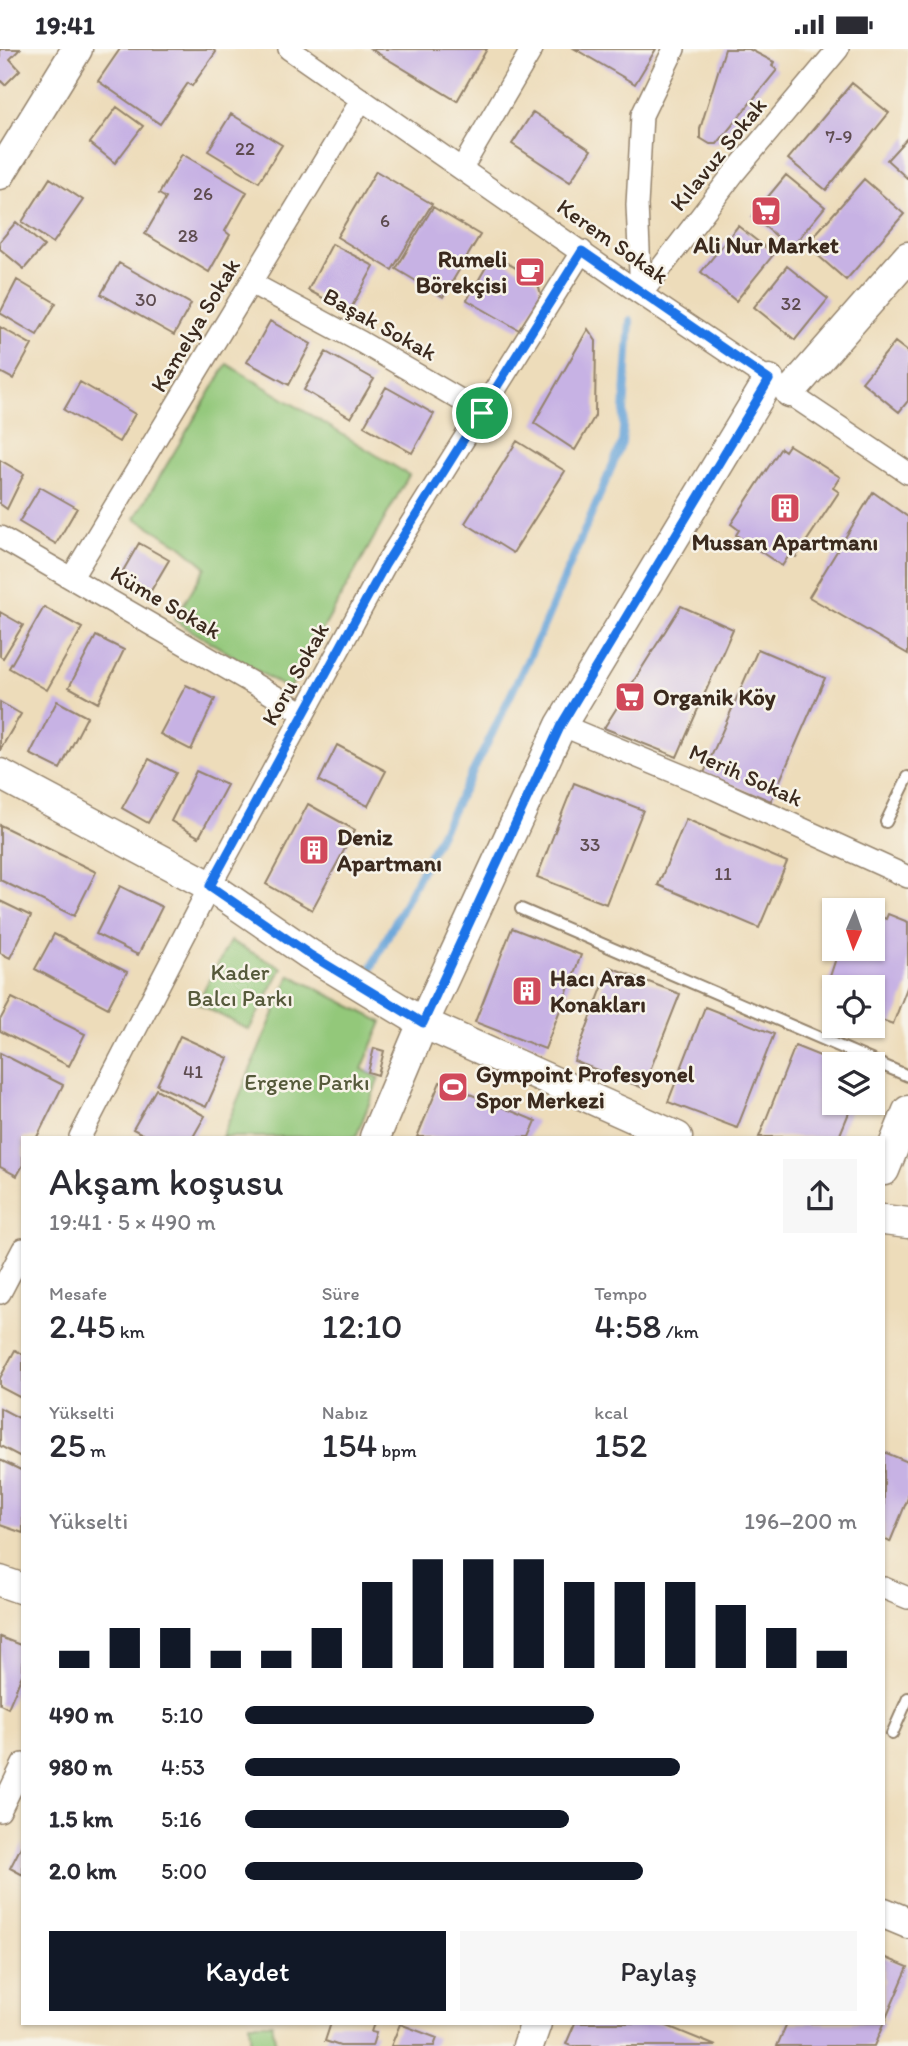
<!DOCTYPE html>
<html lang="tr">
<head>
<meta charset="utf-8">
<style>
	:root { --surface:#fff; --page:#f7f7f7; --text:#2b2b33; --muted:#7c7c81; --accent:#111827 }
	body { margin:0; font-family:Itim,sans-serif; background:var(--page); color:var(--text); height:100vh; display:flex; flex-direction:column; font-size:26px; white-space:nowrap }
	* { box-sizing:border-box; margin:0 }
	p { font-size:23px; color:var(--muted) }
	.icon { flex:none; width:38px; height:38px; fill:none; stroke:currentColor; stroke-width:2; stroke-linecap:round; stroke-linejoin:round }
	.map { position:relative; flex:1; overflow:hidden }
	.details { position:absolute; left:21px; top:1087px; width:864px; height:889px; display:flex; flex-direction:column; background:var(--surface); border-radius:0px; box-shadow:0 2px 5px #0004 }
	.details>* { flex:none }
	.needle { width:46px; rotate:182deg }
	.controls { position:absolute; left:822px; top:849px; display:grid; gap:14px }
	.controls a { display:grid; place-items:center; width:63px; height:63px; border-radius:0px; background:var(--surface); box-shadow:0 2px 5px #0004; font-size:35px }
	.pin { position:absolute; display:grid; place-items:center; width:60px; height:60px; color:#fff; margin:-30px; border:4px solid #fff; border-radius:50%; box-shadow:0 2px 7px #0007 }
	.round { display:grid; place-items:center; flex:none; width:74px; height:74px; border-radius:0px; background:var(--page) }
	.head { display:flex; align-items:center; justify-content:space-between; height:119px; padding:0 28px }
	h1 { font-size:38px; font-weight:600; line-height:52px }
	.figures { display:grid; grid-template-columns:repeat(3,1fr); gap:10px; height:119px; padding:7px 28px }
	.figures div { display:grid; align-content:center }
	.figures b { font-size:35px; font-weight:600 }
	.figures small { font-size:19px; font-weight:400 }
	.figures p { font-size:19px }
	.chart { height:196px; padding:14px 28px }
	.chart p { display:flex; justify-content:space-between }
	.chart svg { width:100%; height:126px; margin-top:7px; stroke:var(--accent); stroke-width:6 }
	.button { display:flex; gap:14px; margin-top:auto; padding:14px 28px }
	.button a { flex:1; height:80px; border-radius:0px; background:var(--accent); color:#fff; font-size:28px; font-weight:600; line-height:80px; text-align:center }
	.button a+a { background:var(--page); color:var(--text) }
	ul { padding:0 28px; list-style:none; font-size:23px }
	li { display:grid; grid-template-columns:112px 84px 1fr; align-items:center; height:52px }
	li i { height:18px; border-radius:9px; background:var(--accent) }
	.status { display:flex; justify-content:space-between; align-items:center; height:49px; padding:0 35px; background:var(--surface); direction:ltr }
	.status svg { height:19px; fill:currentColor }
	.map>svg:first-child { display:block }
	.green { fill:#93c87a; stroke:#67794c; stroke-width:2 }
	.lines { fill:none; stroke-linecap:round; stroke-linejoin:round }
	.stream { stroke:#68a4d9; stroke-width:8 }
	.building { fill:#c7b2e4 }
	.lane-casing { stroke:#94836c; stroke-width:14 }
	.street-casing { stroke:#94836c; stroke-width:24 }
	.secondary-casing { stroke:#94836c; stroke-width:33 }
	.lane { stroke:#fff; stroke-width:10 }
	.street { stroke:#fff; stroke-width:21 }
	.secondary { stroke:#fff; stroke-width:30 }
	.route-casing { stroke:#fff; stroke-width:14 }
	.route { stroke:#1a73e8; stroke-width:9 }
	.labels { text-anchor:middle; stroke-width:5; stroke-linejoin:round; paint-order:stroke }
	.number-label { font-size:19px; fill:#5e4c50 }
	.street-label { font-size:23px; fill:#3b2a1e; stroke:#f7f3e8 }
	.poi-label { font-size:23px; font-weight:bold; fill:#3b2a1e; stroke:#f7f3e8; text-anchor:start }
	.park-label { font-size:23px; fill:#55593a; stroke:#f7f3e8 }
</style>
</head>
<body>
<div class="status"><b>19:41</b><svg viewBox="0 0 49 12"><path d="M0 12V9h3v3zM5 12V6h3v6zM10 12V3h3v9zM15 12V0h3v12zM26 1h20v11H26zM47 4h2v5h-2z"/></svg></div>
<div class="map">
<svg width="908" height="1997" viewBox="0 0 908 1997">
	<rect width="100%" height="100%" fill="#f7f3e8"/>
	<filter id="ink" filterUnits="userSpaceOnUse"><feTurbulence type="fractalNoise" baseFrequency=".0143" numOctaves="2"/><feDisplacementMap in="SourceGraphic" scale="14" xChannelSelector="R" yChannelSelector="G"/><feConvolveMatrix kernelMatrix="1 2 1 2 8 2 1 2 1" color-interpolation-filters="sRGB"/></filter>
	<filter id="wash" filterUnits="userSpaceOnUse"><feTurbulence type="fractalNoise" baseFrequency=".00686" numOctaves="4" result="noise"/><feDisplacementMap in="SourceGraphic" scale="28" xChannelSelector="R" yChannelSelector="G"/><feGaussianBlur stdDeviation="1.57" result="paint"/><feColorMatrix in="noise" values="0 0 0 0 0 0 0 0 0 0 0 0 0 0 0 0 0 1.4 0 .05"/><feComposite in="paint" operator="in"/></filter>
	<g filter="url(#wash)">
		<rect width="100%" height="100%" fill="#eddcba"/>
		<path class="green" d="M227,315L409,426L289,641L174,571L206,518L181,497L135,469Z
			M230,892L282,919L249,981L197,954Z
			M290,926L382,973L362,1020L379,1029L356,1088H222Z
			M249,1974H272L276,1997H251Z"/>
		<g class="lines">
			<path class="stream" d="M365,931L486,697L542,581L622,394L630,272"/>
		</g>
		<g id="blocks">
			<path class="building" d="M0,0H20L10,10L20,21L5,36L0,31Z
				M120,0H212L216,3L192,37L188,34L160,75L98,32Z
				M371,0H487L457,52Z
				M575,0H656L635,35Z
				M725,0H749L774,13L772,17L777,21L717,95H710L700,89V80Z
				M852,34L889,64L826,141L788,110Z
				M117,58L143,77L115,114L90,94Z
				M533,63L591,101L570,133L512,95Z
				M231,65L282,96L259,133L208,102Z
				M908,88V130L887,111Z
				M182,105L247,143L225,182L230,186L209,223L145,185L166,149L159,145Z
				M376,122L432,155L392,221L337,188Z
				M786,126L825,158L791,199L752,167Z
				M50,129L83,151L53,194L22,173Z
				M864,130L904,165L846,231L806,196Z
				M433,158L480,186L443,248L396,220Z
				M16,173L44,197L24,220L0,200V192Z
				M738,177L774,205L736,252L701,223Z
				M332,195L374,217L349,263L308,241Z
				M493,206L537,231L541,246L519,281L467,251Z
				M119,214L191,255L174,286L101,245Z
				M787,217L828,250L795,291L754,258Z
				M17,231L56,254L37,286L0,264Z
				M270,272L311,295L289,336L247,313Z
				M0,278L32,296L13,330L0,323Z
				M588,280L596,292L595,367L575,401L534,374Z
				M895,293L908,303V352L899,363L862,333Z
				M326,303L374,330L351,369L304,341Z
				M80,333L135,365L119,393L64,361Z
				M386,338L434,365L412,404L364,377Z
				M517,392L565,422L513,504L465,474Z
				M789,396L840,428L833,439L839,443L796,508L790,505L782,517L736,486L739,481L731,475L781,399L785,402Z
				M0,411L24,425L7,460L0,455Z
				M40,438L77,459L56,495L19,473Z
				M873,443L908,468V605L809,548Z
				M139,494L169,511L149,545L120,527Z
				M681,557L733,580L677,708L604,679Z
				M44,558L82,579L47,641L9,619Z
				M0,563L23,576L3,609L0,607Z
				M96,587L124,601L98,654L69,638Z
				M758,600L825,629L771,752L704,724Z
				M186,636L215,650L191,701L160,685Z
				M57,652L87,668L60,720L30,705Z
				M0,653L21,665L0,701Z
				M337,696L386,722L368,757L319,732Z
				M149,710L176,724L148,774L122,759Z
				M196,722L227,736L199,788L171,772Z
				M574,734L643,761L606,855L537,828Z
				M308,755L355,781L312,861L266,835Z
				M686,770L787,813L759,879L658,836Z
				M0,776L96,823L74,867L0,831Z
				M120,837L162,858L138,906L96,885Z
				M0,852L31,867L10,909L0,904Z
				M873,865L886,870L888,865L908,873V936L893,975L873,968V938H835V947L825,943L839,900H873Z
				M512,879L581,906L545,1000L475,973Z
				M54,885L127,923L108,959L35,920Z
				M610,918L680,945L643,1039L574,1012Z
				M12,949L85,985L69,1017L0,982V971Z
				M705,958L774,985L737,1079L668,1053Z
				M180,987L228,1009L206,1058L157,1036Z
				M795,997L840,1015H835V1054H853L839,1088H759Z
				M374,999L384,1002L378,1026L368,1023Z
				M0,1004L63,1036L37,1088H23V1116L17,1127L0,1118Z
				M440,1033L536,1072L529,1088H417Z
				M156,1040L205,1067L193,1088H148L133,1080Z
				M15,1301L23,1305V1350L0,1338V1329Z
				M0,1359L23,1371V1409L0,1397Z
				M884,1403L908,1413V1449L890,1493L884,1490Z
				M0,1411L23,1422V1484L0,1476Z
				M0,1588L23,1597V1624L8,1659L0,1655Z
				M23,1794V1826L10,1819Z
				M884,1908L908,1918L874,1997H777L787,1974H884Z
				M331,1974H374L371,1983L376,1984L372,1997H340L325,1992Z
				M575,1974H660L716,1997H571L566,1995Z
				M400,1975L437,1989L434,1997H391Z"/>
		</g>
	</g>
	<g filter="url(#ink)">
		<use href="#blocks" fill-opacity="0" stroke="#94836c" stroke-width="2"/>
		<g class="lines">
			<g class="lane-casing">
				<path id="lane" d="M886,773L908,728
					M521,860L908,1027
					M892,1685L908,1649"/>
			</g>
			<g class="street-casing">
				<path id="street" d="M289,0L641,245L908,424
					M462,119L532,0
					M251,234L361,293L483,364
					M641,245L734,124L838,0
					M641,245L637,156L642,66L674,0
					M0,488L304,664
					M72,528L362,50
					M561,676L715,740L908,828
					M80,1088L210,837L385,516L582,202
					M0,1244L23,1200
					M884,1539L908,1549
					M0,1762L23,1715"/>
			</g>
			<g class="secondary-casing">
				<path id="secondary" d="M0,125L77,0
					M790,343L908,208
					M0,725L210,837L309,905L423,974L677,1088
					M375,1088L423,974L561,676L769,331
					M884,1121L908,1062
					M884,1171L908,1174
					M0,1532L23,1540
					M884,1864L908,1874
					M528,1997L536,1974"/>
			</g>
			<use href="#lane" class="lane"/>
			<use href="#street" class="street"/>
			<use href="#secondary" class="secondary"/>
		</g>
	</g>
	<g class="lines" filter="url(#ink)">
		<g class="route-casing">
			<path id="route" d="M582,202L769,331L561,676L423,974L309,905L210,837L385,516Z"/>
		</g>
		<use href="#route" class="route"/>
	</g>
	<defs>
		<g id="supermarket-square" transform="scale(1.575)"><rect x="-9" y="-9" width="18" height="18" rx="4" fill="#d1495b" stroke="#f7f3e8"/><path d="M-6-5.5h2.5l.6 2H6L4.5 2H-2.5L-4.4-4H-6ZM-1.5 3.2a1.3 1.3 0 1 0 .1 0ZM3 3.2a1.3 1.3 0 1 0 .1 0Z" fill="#fff"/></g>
		<g id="cafe-square" transform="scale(1.575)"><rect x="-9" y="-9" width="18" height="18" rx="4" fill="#d1495b" stroke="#f7f3e8"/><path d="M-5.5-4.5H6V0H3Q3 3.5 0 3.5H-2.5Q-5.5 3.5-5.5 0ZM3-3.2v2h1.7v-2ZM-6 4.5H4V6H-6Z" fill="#fff"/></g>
		<g id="building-square" transform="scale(1.575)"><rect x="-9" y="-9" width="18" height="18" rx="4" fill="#d1495b" stroke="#f7f3e8"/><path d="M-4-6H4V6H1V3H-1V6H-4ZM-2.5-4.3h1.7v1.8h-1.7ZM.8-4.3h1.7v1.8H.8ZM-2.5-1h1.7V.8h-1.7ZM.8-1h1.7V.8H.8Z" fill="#fff"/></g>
		<g id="stadium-square" transform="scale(1.575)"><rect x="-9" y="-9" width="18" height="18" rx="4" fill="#d1495b" stroke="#f7f3e8"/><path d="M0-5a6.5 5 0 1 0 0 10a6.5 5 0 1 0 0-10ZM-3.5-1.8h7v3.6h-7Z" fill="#fff"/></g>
	</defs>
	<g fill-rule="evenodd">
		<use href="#supermarket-square" x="766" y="162"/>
		<use href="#cafe-square" x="530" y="223"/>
		<use href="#building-square" x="785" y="459"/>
		<use href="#supermarket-square" x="630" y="648"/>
		<use href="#building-square" x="314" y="801"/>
		<use href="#building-square" x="527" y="942"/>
		<use href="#stadium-square" x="453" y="1038"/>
	</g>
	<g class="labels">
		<g class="number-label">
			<text x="839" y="94">7-9</text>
			<text x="245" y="106">22</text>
			<text x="203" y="151">26</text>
			<text x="385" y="178">6</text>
			<text x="188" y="193">28</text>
			<text x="146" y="257">30</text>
			<text x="791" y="261">32</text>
			<text x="590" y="802">33</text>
			<text x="723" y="831">11</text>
			<text x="193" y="1029">41</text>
		</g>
		<g class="street-label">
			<text transform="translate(718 105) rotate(-51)" y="8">Kılavuz Sokak</text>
			<text transform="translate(613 192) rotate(35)" y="8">Kerem Sokak</text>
			<text transform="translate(380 275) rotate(29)" y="8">Başak Sokak</text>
			<text transform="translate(195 276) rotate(-59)" y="8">Kamelya Sokak</text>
			<text transform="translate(166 553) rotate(30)" y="8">Küme Sokak</text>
			<text transform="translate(295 625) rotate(-61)" y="8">Koru Sokak</text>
			<text transform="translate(746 726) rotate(24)" y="8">Merih Sokak</text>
		</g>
		<g class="poi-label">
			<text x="766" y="204" text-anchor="middle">Ali Nur Market</text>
			<text x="507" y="218" text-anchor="end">Rumeli<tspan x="507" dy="26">Börekçisi</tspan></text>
			<text x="785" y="501" text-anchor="middle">Mussan Apartmanı</text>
			<text x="653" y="656">Organik Köy</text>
			<text x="337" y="796">Deniz<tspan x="337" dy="26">Apartmanı</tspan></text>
			<text x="550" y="937">Hacı Aras<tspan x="550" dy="26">Konakları</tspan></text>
			<text x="476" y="1033">Gympoint Profesyonel<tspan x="476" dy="26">Spor Merkezi</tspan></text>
		</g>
		<g class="park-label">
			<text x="240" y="931">Kader<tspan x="240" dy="26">Balcı Parkı</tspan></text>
			<text x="307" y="1041">Ergene Parkı</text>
		</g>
	</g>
</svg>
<div class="controls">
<a><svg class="needle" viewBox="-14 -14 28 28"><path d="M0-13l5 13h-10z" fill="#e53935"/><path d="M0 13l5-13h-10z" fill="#7c7c81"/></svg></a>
<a><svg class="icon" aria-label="locate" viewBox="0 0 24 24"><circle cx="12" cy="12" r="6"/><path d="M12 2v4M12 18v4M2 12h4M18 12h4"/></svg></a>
<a><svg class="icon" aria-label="layers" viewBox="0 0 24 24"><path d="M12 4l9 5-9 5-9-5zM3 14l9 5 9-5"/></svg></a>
</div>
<div class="pin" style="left:482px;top:364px;background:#1e9e55"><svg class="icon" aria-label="arrive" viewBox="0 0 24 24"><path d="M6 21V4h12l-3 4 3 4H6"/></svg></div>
<section class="details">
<div class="head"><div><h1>Akşam koşusu</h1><p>19:41 · 5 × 490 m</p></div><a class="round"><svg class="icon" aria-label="share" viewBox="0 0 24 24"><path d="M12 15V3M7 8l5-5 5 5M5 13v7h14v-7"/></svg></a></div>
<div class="figures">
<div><p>Mesafe</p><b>2.45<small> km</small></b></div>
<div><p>Süre</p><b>12:10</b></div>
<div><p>Tempo</p><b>4:58<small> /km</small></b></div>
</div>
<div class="figures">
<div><p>Yükselti</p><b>25<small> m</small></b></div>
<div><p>Nabız</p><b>154<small> bpm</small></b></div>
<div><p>kcal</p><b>152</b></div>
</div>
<div class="chart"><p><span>Yükselti</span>196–200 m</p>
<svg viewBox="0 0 160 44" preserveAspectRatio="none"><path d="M5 44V38M15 44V30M25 44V30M35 44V38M45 44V38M55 44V30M65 44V14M75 44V6M85 44V6M95 44V6M105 44V14M115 44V14M125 44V14M135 44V22M145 44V30M155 44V38"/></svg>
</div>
<ul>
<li><b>490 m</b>5:10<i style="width:57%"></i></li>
<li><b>980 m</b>4:53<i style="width:71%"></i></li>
<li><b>1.5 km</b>5:16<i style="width:53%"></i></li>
<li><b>2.0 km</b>5:00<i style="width:65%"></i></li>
</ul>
<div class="button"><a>Kaydet</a><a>Paylaş</a></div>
</section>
</div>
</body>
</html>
